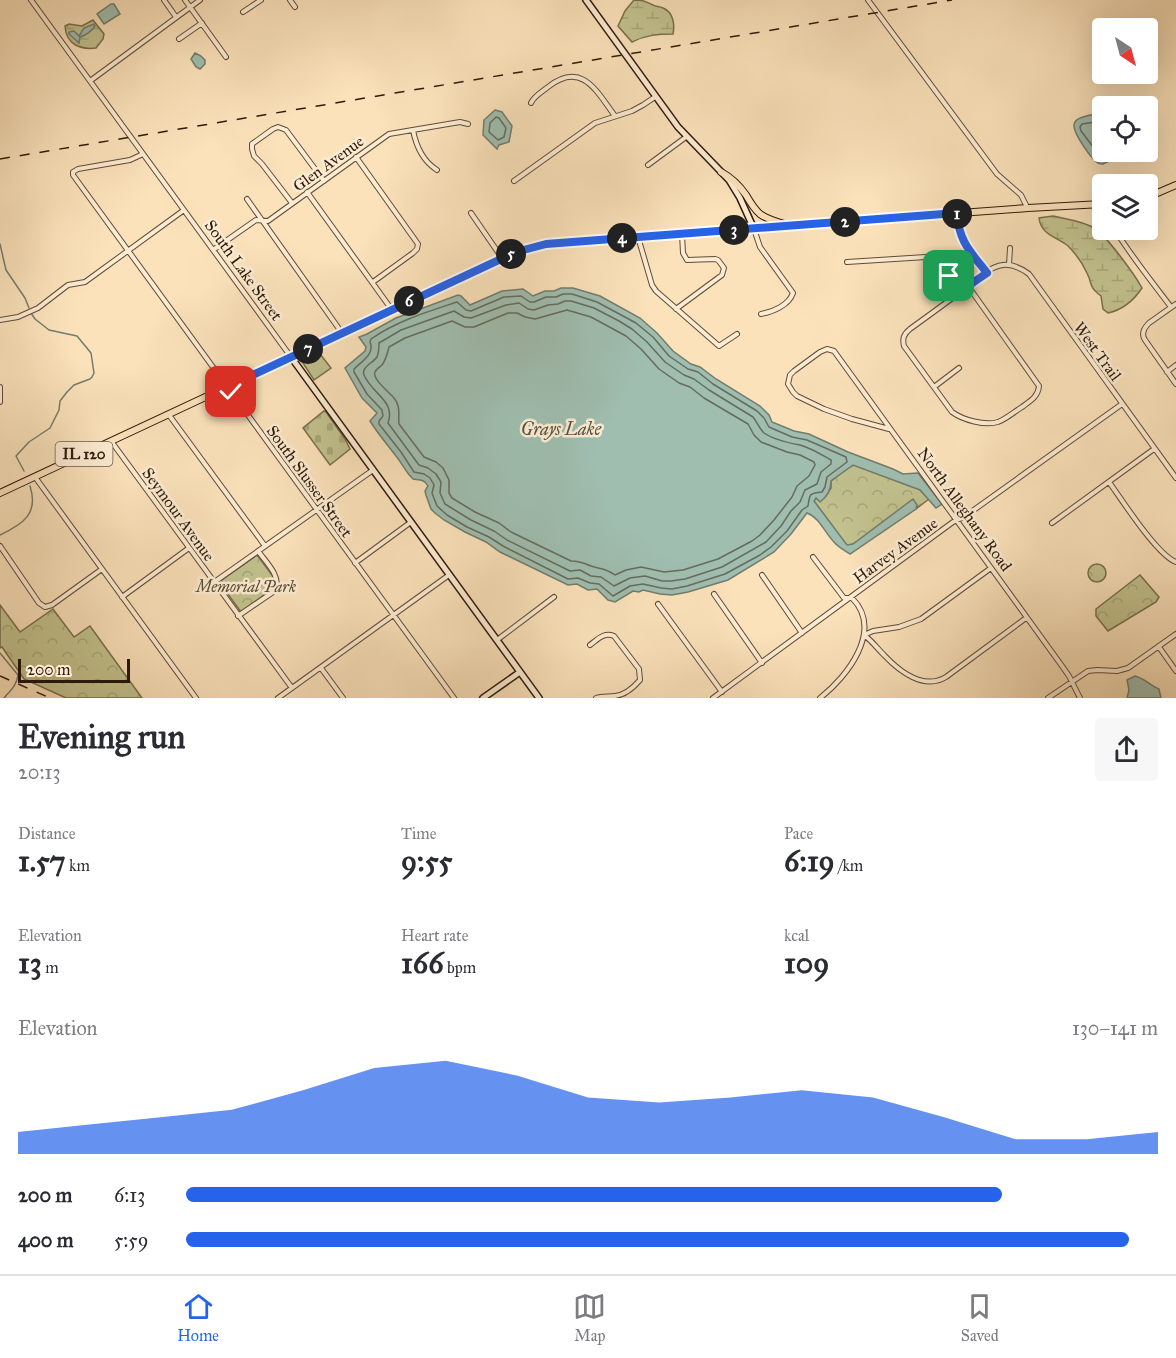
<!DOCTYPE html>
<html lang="en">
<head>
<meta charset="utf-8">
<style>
	:root { --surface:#fff; --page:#f7f7f7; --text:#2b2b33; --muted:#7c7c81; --line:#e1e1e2; --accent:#2563eb }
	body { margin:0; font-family:"IM FELL Great Primer",serif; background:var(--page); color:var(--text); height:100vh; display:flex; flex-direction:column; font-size:22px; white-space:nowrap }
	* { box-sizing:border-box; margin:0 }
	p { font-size:20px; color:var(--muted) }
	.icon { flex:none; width:33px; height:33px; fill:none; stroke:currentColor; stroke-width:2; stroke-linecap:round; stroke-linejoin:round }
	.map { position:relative; height:698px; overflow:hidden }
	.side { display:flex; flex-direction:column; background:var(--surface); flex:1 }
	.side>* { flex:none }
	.needle { width:39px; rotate:144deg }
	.fabs { position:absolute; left:1092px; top:18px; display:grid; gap:12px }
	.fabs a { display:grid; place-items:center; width:66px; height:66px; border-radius:6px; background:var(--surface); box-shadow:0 6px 24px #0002; font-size:30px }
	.scale { position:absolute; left:18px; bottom:15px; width:112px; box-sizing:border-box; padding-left:6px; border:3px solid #2e190a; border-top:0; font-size:16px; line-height:21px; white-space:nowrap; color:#2e190a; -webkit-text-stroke:4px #fcecd3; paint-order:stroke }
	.pin { position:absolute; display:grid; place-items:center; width:51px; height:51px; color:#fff; margin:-26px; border-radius:12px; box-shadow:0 3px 9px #0006 }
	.km { position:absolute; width:30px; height:30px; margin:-15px; border-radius:50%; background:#222; color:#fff; font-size:16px; line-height:30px; text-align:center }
	.round { display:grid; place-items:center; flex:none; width:63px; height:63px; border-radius:6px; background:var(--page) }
	.summary { display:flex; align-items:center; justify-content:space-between; height:102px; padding:0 18px }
	h1 { font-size:33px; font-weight:700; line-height:45px }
	.stats { display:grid; grid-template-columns:repeat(3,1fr); gap:9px; height:102px; padding:6px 18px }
	.stats div { display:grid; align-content:center }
	.stats b { font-size:30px; font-weight:700 }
	.stats small { font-size:16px; font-weight:400 }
	.stats p { font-size:16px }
	.chart { height:168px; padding:12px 18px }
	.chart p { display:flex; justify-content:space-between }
	.chart svg { width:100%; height:108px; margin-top:6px; fill:var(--accent); opacity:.7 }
	ul { padding:0 18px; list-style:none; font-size:20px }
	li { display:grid; grid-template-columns:96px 72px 1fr; align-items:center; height:45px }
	li i { height:15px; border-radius:8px; background:var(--accent) }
	.dock { display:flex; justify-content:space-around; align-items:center; height:84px; border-top:2px solid var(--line); background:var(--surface); font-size:16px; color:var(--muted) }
	.dock a { display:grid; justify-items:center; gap:3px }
	.dock .current { color:var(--accent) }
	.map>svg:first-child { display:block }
	.grass { fill:#c2c28e; stroke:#786e4c; stroke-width:1.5 }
	.forest { fill:url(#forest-crowns); stroke:#786e4c; stroke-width:1.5 }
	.wetland { fill:url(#wetland-marsh); stroke:#786e4c; stroke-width:1.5 }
	.cemetery { fill:url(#cemetery-stones); stroke:#786e4c; stroke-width:1.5 }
	.water { fill:#9fbeb0; stroke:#727c6e; stroke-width:1.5 }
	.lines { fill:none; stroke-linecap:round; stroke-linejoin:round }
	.shore { stroke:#666c5d; stroke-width:1.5 }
	.stream { stroke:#727c6e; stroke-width:1.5 }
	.street-casing { stroke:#614b36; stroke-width:6 }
	.secondary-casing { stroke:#2e190a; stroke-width:8 }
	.primary-casing { stroke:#2e190a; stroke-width:8 }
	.street { stroke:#fcecd3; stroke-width:4 }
	.secondary { stroke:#fcecd3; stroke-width:5 }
	.primary { stroke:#fbe2bb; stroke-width:6 }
	.rail { stroke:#2e190a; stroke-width:1.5; stroke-dasharray:10 10; stroke-linecap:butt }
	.route-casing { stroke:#fff; stroke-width:12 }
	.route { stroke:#2563eb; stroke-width:8 }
	.labels { text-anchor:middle; stroke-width:5; stroke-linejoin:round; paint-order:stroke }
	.shield { fill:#fcecd3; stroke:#6c5846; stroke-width:1.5 }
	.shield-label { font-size:15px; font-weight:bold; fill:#2e190a }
	.street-label { font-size:16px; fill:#2e190a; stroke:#fcecd3 }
	.park-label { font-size:16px; font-style:italic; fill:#5a4c32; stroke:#fcecd3 }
	.water-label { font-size:18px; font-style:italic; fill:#565344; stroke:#fcecd3 }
</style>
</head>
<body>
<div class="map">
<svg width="1176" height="698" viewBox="0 0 1176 698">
	<defs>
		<pattern id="forest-crowns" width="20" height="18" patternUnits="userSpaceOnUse" patternTransform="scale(1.5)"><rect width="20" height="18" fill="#c2c28e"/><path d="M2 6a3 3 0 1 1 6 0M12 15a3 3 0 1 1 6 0" fill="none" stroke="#a7a679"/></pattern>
		<pattern id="wetland-marsh" width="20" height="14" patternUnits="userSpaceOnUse" patternTransform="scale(1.5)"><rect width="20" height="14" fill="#c2c28e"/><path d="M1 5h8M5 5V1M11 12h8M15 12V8" fill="none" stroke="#a7a679"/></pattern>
		<pattern id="cemetery-stones" width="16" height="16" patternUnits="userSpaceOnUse" patternTransform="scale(1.5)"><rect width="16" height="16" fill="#c2c28e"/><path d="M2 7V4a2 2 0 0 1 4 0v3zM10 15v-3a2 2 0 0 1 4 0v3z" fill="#a7a679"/></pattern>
	</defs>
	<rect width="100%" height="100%" fill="#fbe2bb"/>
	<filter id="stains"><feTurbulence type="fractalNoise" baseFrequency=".00333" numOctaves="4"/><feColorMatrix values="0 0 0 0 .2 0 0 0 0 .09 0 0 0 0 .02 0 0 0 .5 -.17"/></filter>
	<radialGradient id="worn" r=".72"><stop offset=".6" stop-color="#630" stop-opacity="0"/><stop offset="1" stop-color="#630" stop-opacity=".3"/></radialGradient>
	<path class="grass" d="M317,350L331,368L314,380L301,360L303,357Z"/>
	<path class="forest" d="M853,464L914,486L920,490L929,499L916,509L917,507L853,544L847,546L814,501L815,499L826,496L831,488V481Z
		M257,555L275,579V587L241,612L219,582Z
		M1088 573a9 9 0 1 1 18 0a9 9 0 1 1-18 0Z
		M1140,575L1159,597L1156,602L1108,631L1096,616V609Z
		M0,605L20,632L53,609L74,637L90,626L142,698H66L24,679L2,647L0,648Z"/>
	<path class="wetland" d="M634,0C644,0 644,1 653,5C656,7 659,6 663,8C673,12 675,24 673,34C658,34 646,35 632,42L618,26L625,11Z
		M93,20L104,34L103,39L96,48C80,50 66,44 65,26L69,24L82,26Z
		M1053,216C1066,219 1083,221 1094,228C1106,235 1135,275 1142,288C1134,300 1122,310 1108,313L1103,309L1101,296C1088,286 1093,285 1087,273C1083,264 1075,253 1068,246C1057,237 1041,235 1039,218Z"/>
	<path class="cemetery" d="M324,411L326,412L345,439L350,449L330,465L303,428Z"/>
	<path class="water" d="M111,4H114L120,14L104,24L97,14Z
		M94,24L95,26C91,32 86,35 80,37L79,43L69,34V32L74,31L79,36L84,28Z
		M195,53L201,56L205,60V64L200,69L196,67L191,59Z
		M495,110L502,112L512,126L509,142L499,145L497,149L483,135L484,120Z
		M1090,115H1102V152H1129L1103,164C1101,164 1100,164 1098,163C1092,160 1073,133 1074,125C1075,118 1084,117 1090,115Z
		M561,288H573L600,296L640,318L657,333L673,351L691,364L700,367L716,379L760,406L769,415L772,422L794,431L809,434L848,452L893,469L903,474L918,473L942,504L936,508L920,490L853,465L831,481C831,489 828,496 820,502L816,498L814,501L847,545L853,544L913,499L917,505L916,509L850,554C844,550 838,547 834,542C825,533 819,517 807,513L791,534L774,552L728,580L688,592L672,595L660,594L643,590L639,592L633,591L615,602L608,600L597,589L588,590L577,584L568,585L500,552L486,542L465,532L444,520L435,513L431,509L426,495L425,491L428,486C424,479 420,480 413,479C406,473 402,463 396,456C387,444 378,434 370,421L377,413L362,398L345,368L365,351L366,347L359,337L367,334L396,318L458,295L461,296L470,305L502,291L523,289L533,296L545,291H554Z
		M1135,676C1144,678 1151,686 1159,689L1161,698H1127L1129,690L1127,680Z"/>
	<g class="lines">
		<path class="shore" d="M496,117L499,118L506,128L504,137L498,140L489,132L490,123Z
			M1102,121L1082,124L1080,127L1081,131L1101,157L1117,152
			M563,294H572L597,302L636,323L653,337L669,356L688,369L698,372L713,384L757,411L764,418L769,427L792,437L807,440L846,457L847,462L827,477L825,487L822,492C809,494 810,493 808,506L802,510L787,531L771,547L760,555L725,574L687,586L672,589L661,588L643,584L630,586L613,596L599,584L590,583L578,578L568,579L503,546L489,537L467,527L447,515L437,506L432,493L434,485L430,478L424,474L414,472L401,452L379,424V421L383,416L382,410L367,394L354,372V369C362,361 375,354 370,342L371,339C397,321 427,312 457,302L466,310L471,311L504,297L521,296L530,302H534L546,297H556Z
			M565,301H571L594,308L619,321L632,329L647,342L665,362L684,375L694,379L709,390L753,417C757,422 759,428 764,433C774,440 789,443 800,445C811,448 822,455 831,460V464L821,472L817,484L805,490L800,502L791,511L781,526L766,542L722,567L685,579L671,581H662L645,576L630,578L614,586L601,577L591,576L580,570L570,571L507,540L494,531L471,520L445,504L440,493L441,482L436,474L428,468L419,465L388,423C396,401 372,394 364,375C361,367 373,363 377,357C379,352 379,348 379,343L401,330L454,311L464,317L471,318L506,305L519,303L528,309L534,310L548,305L558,304Z
			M567,310L591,317L626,336L641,349L659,369L679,383L690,387L704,398L748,424L754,435L761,442L787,452L800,455L814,462L815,465L809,476L797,486L792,497L774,520L760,535L752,541L718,559L683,570L664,572L641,567L626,570L615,575C604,567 602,570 591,566C584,563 579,561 571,561L511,532L499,523L475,512L452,498L449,493V480L443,468L436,462L424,457L399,424C398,415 401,406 394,398C389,392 372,379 375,372C376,369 380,367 382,365C386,360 387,354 389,347L405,338L452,321L465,327H474L508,313H517L525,317L535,319Z"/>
		<path class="stream" d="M0,244L6,270L25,298L29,308
			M24,471L16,456L29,442L50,428L59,410L60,401L67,392L74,385L90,379L92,377L94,373L91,353L77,336L49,330L35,319L31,313
			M0,535C23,524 39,514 30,486
			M0,653L18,675C17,685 10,691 4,698"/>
		<g class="street-casing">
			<path id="street" d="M31,0L291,357
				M164,0L176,17
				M185,0L226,57
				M290,0L295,7
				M868,0L997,174L1021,195L1027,207
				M243,12L261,0
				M179,39L202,23
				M90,81L200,0
				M531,103C534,96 542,92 548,87C582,60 597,92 615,116
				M413,130C416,146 423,161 437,170
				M143,154L130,160L78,169L73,172V175L454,698
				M356,157L418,244L417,249L413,253L373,282
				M648,165L686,137
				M514,181L595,123L632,111L643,105L655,97
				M307,192L392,310
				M247,199L342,333
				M292,203L262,164L254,156L252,149V144L273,129L278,127L286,130L324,181
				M471,213L502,258
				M957,213C959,242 970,251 987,273
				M754,229L760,247L793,293C789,305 773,312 761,314
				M1115,230C1132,257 1152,282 1171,307
				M638,237L652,285L656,291L719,346L737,334
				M213,250L256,220L268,221L389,134L460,122L468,124
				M847,262L926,257L936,262L949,276L968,286L1039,386C1038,397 1030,401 1022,407C1014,412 1006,419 998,422C985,426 963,420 952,412L904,346C902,338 904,334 910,329C928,316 946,303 963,290C975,281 988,267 1003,265C1013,264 1021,268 1029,274L1176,478
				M1009,265L1010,248
				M1176,304L1149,323C1144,328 1141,334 1145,340L1176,384
				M676,309L722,275L724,268L718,260L715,259L687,260L683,253L682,234
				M0,320L18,317L38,308L68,285L85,282L184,210
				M1167,372L1176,365
				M0,387V402
				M934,387L959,368
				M169,415L265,546
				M889,429L852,419L824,409L797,396L793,392L788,384L790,375L794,371L820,352L827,349L834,351L1062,666L1069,676L1080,698
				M111,441L292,688
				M35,477L196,698
				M1109,482C1122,500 1157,555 1176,562
				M1052,523L1154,449
				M0,546L39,603L45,607L52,605L102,569
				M813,557L844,598H852C884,630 847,677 820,698
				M355,563L411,522
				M762,575L802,633
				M213,583L373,470
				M714,594L762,663
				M122,597L189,548
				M658,604L722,692
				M238,616L276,590C281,576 266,562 258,551
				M864,635C872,641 877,648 884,655C900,672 924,690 946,677L1026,618
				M864,635L873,631L899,627L921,619L991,568
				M497,640L554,597
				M590,645C598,639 604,632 614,636L639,669L640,680C634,687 625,695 615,696C609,697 602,696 596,698
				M1159,647L1176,671
				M321,668L343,698
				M278,698L449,575
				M713,698L953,522L964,517L1122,404
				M1048,698L1088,671L1097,670L1117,671L1128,668L1176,634"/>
		</g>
		<g class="secondary-casing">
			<path id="secondary" d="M586,0L678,127L729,180L740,198L754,229
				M291,357L539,698
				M483,698L520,672"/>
		</g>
		<g class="primary-casing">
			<path id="primary" d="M721,172C732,178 739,185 746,195C750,202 754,209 760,214C768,220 778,222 787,225
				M1148,197L1176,185
				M0,493L516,252L546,244L565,242L1028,208L1102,204"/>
		</g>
		<use href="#street" class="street"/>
		<use href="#secondary" class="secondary"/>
		<use href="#primary" class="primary"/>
		<path class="rail" d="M0,159L952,0
			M0,676L50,698"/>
	</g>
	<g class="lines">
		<g class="route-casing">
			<path id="route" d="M231,392L227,387L516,252L546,244L957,213C959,242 970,251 987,273L968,286L949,276"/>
		</g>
		<use href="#route" class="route"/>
	</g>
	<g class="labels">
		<rect class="shield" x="55.5" y="442" width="57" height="24" rx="4.5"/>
		<g class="shield-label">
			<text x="84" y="459">IL 120</text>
		</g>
		<g class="street-label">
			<text transform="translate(328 163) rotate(-36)" y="6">Glen Avenue</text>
			<text transform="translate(244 270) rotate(54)" y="6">South Lake Street</text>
			<text transform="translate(1098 351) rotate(54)" y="6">West Trail</text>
			<text transform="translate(310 481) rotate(54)" y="6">South Slusser Street</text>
			<text transform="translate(965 509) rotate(54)" y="6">North Alleghany Road</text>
			<text transform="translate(179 514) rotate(54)" y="6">Seymour Avenue</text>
			<text transform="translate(895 550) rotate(-36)" y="6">Harvey Avenue</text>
		</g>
		<g class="park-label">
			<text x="246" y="592">Memorial Park</text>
		</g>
		<g class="water-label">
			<text x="561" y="435">Grays Lake</text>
		</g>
	</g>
	<rect width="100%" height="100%" filter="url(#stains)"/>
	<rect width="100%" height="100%" fill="url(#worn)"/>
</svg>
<div class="fabs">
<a><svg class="needle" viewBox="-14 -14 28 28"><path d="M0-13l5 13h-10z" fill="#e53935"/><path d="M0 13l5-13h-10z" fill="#7c7c81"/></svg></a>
<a><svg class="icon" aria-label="locate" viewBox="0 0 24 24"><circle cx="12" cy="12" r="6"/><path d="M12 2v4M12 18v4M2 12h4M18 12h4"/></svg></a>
<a><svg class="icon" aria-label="layers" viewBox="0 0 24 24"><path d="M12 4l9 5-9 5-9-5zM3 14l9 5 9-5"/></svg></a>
</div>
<div class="scale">200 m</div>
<div class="pin" style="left:949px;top:276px;background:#1e9e55"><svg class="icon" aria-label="arrive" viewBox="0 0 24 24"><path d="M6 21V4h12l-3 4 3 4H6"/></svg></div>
<div class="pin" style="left:231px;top:392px;background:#d93025"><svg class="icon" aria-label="check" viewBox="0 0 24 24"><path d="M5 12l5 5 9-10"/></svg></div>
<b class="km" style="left:957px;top:214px">1</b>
<b class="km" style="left:845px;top:222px">2</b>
<b class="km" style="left:734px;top:230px">3</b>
<b class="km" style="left:622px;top:238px">4</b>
<b class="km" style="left:511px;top:254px">5</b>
<b class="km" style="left:409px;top:301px">6</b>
<b class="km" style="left:308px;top:349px">7</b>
</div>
<section class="side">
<div class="summary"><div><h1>Evening run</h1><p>20:13</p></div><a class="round"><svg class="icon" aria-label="share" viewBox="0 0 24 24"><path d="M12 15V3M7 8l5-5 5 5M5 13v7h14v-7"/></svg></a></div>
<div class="stats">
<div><p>Distance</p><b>1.57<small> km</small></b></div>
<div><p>Time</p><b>9:55</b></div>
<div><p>Pace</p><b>6:19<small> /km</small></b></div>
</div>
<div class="stats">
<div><p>Elevation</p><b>13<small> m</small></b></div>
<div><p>Heart rate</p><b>166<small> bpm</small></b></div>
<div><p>kcal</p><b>109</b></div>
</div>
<div class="chart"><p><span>Elevation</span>130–141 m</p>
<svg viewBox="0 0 160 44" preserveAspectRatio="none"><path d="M0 44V35L10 32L20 29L30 26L40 18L50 9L60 6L70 12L80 21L90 23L100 21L110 18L120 21L130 29L140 38L150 38L160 35V44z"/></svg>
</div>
<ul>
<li><b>200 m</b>6:13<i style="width:84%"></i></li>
<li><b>400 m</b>5:59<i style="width:97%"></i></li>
</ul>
</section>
<nav class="dock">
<a class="current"><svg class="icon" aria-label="home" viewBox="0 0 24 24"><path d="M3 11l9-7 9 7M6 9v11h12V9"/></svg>Home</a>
<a><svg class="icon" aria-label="map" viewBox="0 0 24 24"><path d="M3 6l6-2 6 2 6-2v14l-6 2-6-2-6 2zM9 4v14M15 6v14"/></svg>Map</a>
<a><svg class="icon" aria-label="saved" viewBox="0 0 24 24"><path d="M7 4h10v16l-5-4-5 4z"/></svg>Saved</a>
</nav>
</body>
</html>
